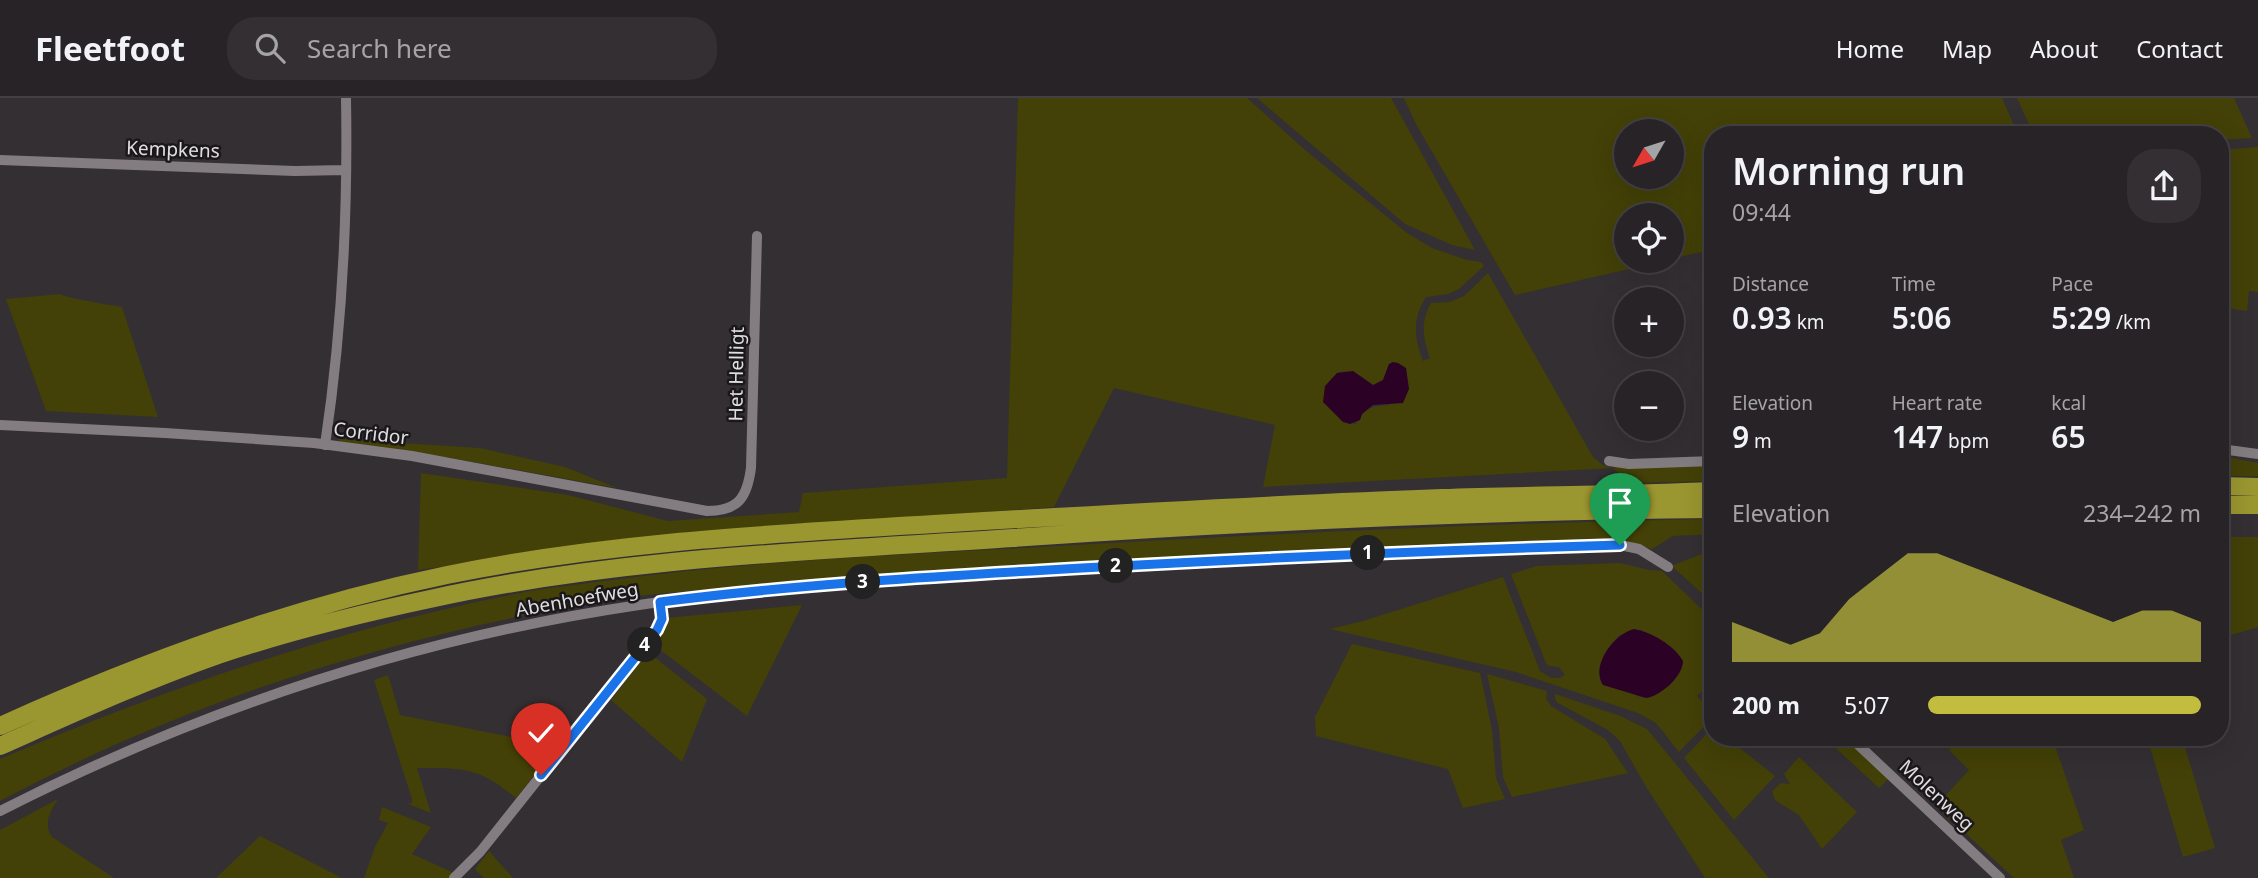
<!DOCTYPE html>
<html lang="en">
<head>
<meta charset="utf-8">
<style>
	:root { --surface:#272326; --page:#332f32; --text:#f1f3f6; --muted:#a4a4a7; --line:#434043; --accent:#c2bd3f }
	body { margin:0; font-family:"Noto Sans",sans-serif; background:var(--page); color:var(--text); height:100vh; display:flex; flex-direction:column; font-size:26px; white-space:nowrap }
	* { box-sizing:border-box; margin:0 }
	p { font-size:23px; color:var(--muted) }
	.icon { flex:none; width:38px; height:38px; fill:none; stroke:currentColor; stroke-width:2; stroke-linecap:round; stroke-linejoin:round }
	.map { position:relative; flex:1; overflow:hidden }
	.side { position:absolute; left:1704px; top:28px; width:525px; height:620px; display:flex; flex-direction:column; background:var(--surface); border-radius:28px; box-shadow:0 7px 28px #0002,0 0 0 2px var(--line) }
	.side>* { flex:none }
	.needle { width:46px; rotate:231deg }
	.fabs { position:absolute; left:1614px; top:21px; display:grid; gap:14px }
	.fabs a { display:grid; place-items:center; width:70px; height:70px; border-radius:50%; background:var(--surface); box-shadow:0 7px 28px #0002,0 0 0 2px var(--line); font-size:35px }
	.pin { position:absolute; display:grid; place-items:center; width:60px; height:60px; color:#fff; margin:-72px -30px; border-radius:50% 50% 50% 0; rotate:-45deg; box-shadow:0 0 7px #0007 }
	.pin .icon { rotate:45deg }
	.km { position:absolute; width:35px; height:35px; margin:-18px; border-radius:50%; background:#222; color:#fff; font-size:19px; line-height:35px; text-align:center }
	.round { display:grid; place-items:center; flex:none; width:74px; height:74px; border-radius:28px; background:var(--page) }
	.head { display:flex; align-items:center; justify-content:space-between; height:119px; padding:0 28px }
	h1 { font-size:38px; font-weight:600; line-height:52px }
	.figures { display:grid; grid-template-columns:repeat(3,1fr); gap:10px; height:119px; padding:7px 28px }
	.figures div { display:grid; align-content:center }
	.figures b { font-size:30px; font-weight:600 }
	.figures small { font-size:19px; font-weight:400 }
	.figures p { font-size:19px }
	.chart { height:196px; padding:14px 28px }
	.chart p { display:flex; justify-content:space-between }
	.chart svg { width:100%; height:126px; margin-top:7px; fill:var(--accent); opacity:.7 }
	ul { padding:0 28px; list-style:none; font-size:23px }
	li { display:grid; grid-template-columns:112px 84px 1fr; align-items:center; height:52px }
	li i { height:18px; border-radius:9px; background:var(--accent) }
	header { display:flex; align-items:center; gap:42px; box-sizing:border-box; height:98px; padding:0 35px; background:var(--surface); border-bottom:2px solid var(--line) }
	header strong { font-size:33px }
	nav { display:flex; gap:38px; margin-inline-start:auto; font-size:24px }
	.search { width:490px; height:63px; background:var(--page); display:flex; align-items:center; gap:18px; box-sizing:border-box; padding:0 24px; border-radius:28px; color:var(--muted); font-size:26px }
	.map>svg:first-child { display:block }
	.green { fill:#434107; fill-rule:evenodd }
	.water { fill:#2b0126 }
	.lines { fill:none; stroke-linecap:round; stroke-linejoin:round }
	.street { stroke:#837d81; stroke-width:10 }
	.highway { stroke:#9a9630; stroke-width:18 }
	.route-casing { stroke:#fff; stroke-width:14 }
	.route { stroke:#1a73e8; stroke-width:9 }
	.labels { text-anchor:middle; stroke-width:5; stroke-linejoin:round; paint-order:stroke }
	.street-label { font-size:19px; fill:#e1dee0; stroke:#1a181a }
</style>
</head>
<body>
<header>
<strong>Fleetfoot</strong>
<div class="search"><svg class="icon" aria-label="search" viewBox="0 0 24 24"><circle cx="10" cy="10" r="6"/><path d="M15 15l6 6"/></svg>Search here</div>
<nav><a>Home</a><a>Map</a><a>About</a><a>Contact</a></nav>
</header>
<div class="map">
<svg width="2258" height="780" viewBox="0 0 2258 780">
	<rect width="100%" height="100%" fill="#342f33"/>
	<path class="green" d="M1018,0H1247L1305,52L1407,135L1432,150L1467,162L1481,164L1484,168L1459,191L1448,196L1426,199C1412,221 1414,240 1423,263L1430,260C1423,241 1420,224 1431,205L1450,204L1464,198L1488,175L1593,359L1603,367L1612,370L1629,366L1713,367V383L1633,385L1612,370L1263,389L1275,327L1114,290L1054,409L654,438L418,472L421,375L568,397L668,423L799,414L803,395L1007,380ZM1389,266L1406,270L1408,291L1389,307C1372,308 1365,309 1356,326L1343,324L1332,312L1337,275C1352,270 1361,279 1373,287L1383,282Z
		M1257,0H1391L1475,152L1452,147L1405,126Z
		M1404,0H2002L2018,37H1713V151L1671,161V117H1626V163H1664L1515,197L1416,26ZM1626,33H1671V79H1626Z
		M2017,0H2234L2252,40L2221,42V37H2034Z
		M2258,49V194L2249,193L2247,213L2221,209V52Z
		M60,196C65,200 111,207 122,209L158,319L46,313L6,201Z
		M338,341L480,350L565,369L617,390L451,360L343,345Z
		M2221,358L2258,365V378H2221Z
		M1713,421V436L1673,438L1652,451L1625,443L1601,442C1430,448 1261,456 1091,464C984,469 877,478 771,487C719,492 666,493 615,501C402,535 191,601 0,703V661C170,589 343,529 525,494C553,489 583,486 612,482C748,464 885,457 1022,450C1252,437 1482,425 1713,421Z
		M2221,439H2258V529L2221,540Z
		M1713,452V496L1705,498L1673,469H1668Z
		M1620,465L1649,472L1662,473L1713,522V583L1697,598L1713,616V619L1679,654L1656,625L1638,615L1516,574L1330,531L1363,523L1503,479L1540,573L1551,580H1560L1565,577L1559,569L1549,568L1546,565L1511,476L1537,468ZM1641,532L1676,553L1681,572C1668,587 1658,603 1637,598L1607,552L1619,537Z
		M802,507L747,618L654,547L662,535L666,520Z
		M1352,546L1480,575L1492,632L1496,680L1505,701L1463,710L1448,671L1316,638L1315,619Z
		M648,554L707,601L682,664L611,602Z
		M1487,576L1547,593L1546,600L1551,608L1605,641L1628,675L1512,699L1503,679L1499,630Z
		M388,577L400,617L522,641L546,616L573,628L516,700C478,669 464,670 417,670L431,715L408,706L412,705V701L374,582Z
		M1555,596L1620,618L1647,631L1769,780H1705L1645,687L1620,643L1608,632L1558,605L1555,601Z
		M1713,629V639H1726L1775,678L1734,722L1684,660Z
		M1827,639H1844L1889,680L1879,690L1826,641Z
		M1953,639H2052L2084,732L2061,742L2074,780H2014L1936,708L1969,672L1949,652L1957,643Z
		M2147,639H2182L2215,750L2183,759Z
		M1799,659L1857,714L1822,751L1799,717L1775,702L1772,693L1781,685L1790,686L1784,676Z
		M58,701C50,713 43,726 52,739L114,780H0V732Z
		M382,709L431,729L412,756L454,775L449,780H364L375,749L388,725L379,722Z
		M260,738L342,780H216Z
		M489,753L513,780H484L475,771Z"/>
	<path class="water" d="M1393,264L1398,265L1406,270L1409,291L1403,305L1373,307L1362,316L1360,322L1350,326L1343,324L1323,304L1325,288L1337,275L1353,273L1373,287L1383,282L1389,266Z
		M1634,531C1651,534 1674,547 1683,563C1683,578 1661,598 1646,600L1603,587C1590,568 1614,536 1634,531Z"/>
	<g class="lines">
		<path class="street" d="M0,62L295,73L345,72
			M0,327L165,335L314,345L412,358L707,413C738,413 747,400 751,370L757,138
			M325,347C342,233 348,115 346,0
			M2221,351L2258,356
			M1609,363L1629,366L1713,363
			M1850,639L2000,780
			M0,713C201,611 416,540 639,507C790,484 944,478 1096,469C1271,460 1446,451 1620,447L1639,451L1668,469
			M454,780L480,754L657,532L662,521L660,504"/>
		<path class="highway" d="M2221,388L2258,389
			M2221,407H2258
			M0,628C145,563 291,509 447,477C607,444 772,436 934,426C1103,416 1273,406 1442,400C1532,397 1623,397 1713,393
			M0,648C72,616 144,583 218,557C287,534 359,516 430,501C619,459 820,453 1013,440C1246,424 1480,413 1713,411"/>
	</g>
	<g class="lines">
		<g class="route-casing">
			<path id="route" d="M541,677L657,532L662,521L660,504C800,486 941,478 1082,470C1261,460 1441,452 1620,447"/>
		</g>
		<use href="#route" class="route"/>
	</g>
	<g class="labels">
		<g class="street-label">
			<text transform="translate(173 51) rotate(2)" y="7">Kempkens</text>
			<text transform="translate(736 276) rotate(-89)" y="7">Het Helligt</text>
			<text transform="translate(371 335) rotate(7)" y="7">Corridor</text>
			<text transform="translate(577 501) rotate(-10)" y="7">Abenhoefweg</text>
			<text transform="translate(1937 697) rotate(43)" y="7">Molenweg</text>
		</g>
	</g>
</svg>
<div class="fabs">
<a><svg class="needle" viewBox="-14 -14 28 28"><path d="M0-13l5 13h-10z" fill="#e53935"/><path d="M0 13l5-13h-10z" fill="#a4a4a7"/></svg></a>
<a><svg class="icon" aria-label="locate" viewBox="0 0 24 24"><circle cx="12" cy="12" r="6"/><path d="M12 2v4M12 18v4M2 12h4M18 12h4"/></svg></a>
<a>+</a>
<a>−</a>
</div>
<div class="pin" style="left:1620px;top:447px;background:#1e9e55"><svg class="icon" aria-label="arrive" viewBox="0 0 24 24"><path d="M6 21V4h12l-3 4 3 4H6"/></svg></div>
<div class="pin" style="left:541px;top:677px;background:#d93025"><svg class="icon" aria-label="check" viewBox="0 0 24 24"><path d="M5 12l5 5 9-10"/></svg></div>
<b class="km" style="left:1368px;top:455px">1</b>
<b class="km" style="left:1116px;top:468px">2</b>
<b class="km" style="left:863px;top:484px">3</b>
<b class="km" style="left:645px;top:547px">4</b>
<section class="side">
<div class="head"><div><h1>Morning run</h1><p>09:44</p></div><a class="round"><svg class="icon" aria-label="share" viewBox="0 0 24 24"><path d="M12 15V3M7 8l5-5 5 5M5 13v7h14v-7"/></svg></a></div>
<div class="figures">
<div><p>Distance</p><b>0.93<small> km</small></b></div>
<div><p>Time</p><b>5:06</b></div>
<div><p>Pace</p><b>5:29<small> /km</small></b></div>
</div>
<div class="figures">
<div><p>Elevation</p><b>9<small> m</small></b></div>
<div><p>Heart rate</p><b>147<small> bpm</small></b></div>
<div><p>kcal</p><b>65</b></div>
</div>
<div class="chart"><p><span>Elevation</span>234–242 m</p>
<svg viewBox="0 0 160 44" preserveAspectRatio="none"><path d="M0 44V30L10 34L20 38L30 34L40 22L50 14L60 6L70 6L80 10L90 14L100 18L110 22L120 26L130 30L140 26L150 26L160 30V44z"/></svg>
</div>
<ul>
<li><b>200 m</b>5:07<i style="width:100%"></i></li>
</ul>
</section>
</div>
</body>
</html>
